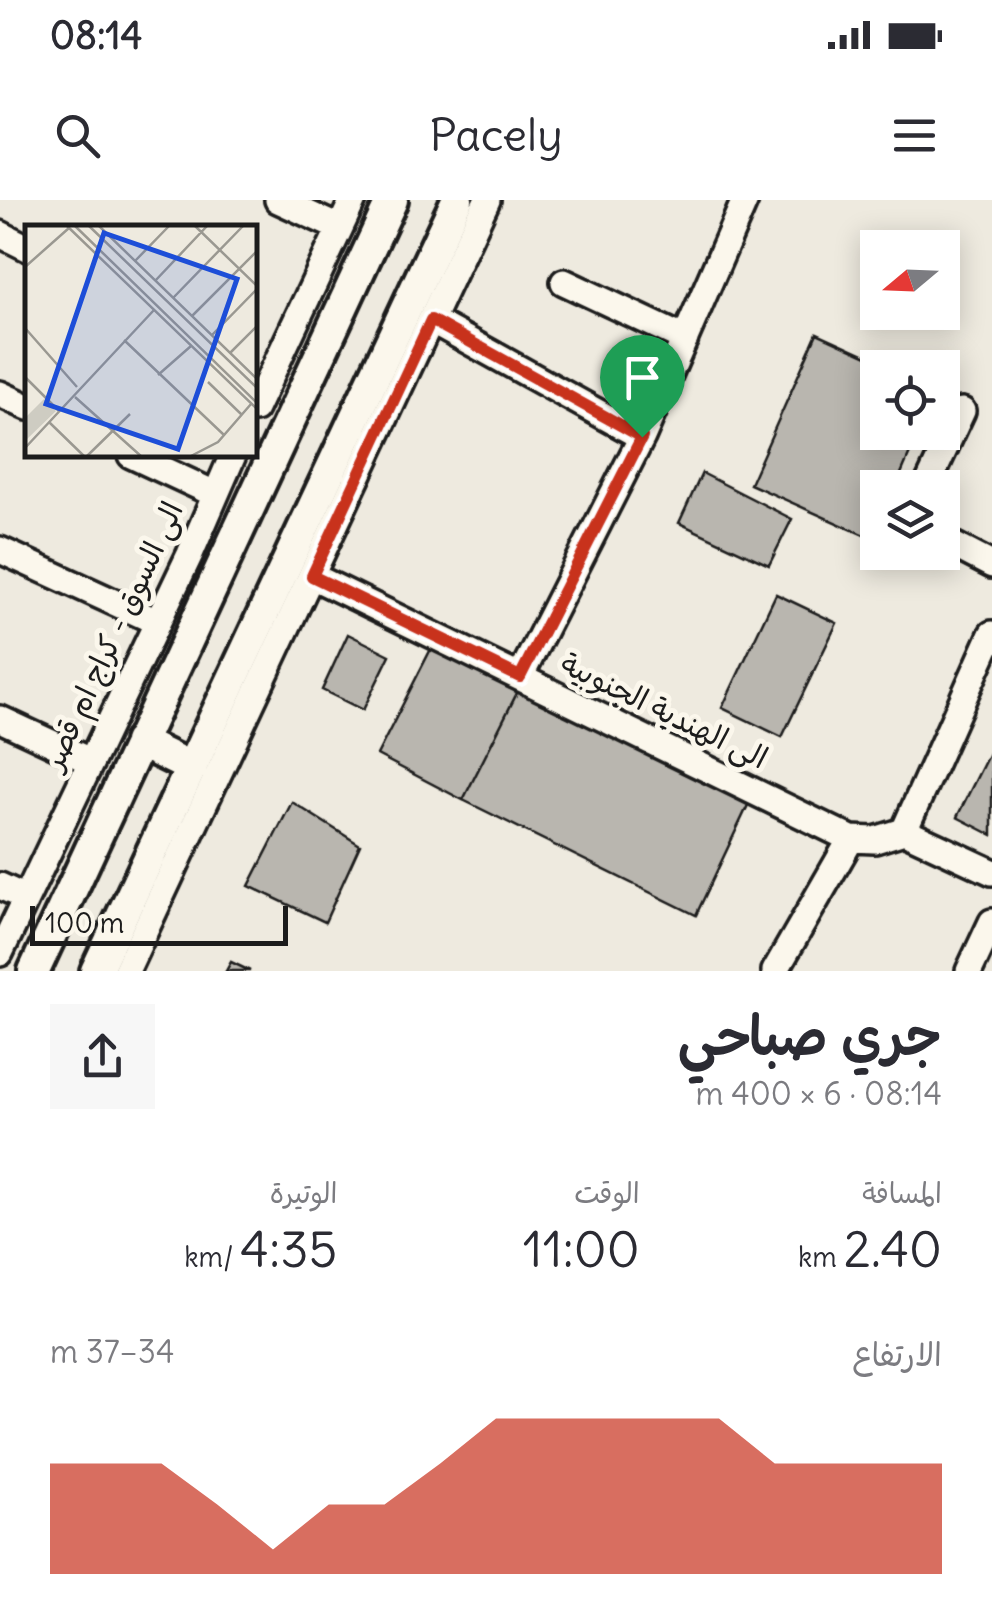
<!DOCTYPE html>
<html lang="ar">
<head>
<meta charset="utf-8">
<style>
	:root { --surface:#fff; --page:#f7f7f7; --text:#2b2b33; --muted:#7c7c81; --accent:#c8321e }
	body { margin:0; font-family:Delius,"Playpen Sans Arabic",sans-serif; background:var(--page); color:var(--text); direction:rtl; height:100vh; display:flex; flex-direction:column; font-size:38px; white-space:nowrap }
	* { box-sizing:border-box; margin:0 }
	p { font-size:32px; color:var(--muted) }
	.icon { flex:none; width:55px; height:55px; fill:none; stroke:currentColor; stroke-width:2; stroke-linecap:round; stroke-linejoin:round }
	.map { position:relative; height:771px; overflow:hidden; direction:ltr }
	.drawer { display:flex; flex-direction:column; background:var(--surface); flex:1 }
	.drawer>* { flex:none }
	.needle { width:65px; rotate:251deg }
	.buttons { position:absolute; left:860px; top:30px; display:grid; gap:20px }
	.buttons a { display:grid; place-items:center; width:100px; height:100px; border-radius:0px; background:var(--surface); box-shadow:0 5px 25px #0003; font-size:50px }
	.scale { position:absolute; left:30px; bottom:25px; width:258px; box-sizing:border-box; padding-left:10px; border:5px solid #1c1c1c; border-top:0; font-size:28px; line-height:35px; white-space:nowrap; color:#1c1c1c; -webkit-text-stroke:8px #fbf7ec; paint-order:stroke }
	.pin { position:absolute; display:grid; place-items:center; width:85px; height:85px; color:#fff; margin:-102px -42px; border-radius:50% 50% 50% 0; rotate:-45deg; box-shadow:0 0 10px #0007 }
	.pin .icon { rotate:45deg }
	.round { display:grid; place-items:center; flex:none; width:105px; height:105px; border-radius:0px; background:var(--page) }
	.head { display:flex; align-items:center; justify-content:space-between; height:170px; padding:0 50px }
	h1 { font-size:55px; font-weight:600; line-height:75px }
	.stats { display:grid; grid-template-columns:repeat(3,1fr); gap:15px; height:170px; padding:10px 50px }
	.stats div { display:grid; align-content:center }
	.stats b { font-size:50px; font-weight:600 }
	.stats small { font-size:28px; font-weight:400 }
	.stats p { font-size:28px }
	.chart { height:280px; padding:20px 50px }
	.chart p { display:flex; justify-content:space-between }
	.chart svg { width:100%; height:180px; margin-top:10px; fill:var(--accent); opacity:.7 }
	.status { display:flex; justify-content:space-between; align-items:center; height:70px; padding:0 50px; background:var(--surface); direction:ltr }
	.status svg { height:28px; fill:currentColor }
	header { display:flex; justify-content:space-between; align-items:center; height:130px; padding:0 50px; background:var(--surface); font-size:45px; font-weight:600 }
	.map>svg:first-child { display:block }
	.building { fill:#b9b6af; stroke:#1c1c1c; stroke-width:2.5 }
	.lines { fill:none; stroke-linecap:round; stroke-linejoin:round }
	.minor-casing { stroke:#1c1c1c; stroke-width:32 }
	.major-casing { stroke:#1c1c1c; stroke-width:38 }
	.minor { stroke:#fbf7ec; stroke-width:25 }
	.major { stroke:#fbf7ec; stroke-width:30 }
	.route-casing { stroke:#fff; stroke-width:20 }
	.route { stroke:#c8321e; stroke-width:12 }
	.labels { text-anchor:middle; stroke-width:10; stroke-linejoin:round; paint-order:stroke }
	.street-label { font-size:30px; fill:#1c1c1c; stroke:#fbf7ec }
	.inset-road { fill:none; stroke:#9a9891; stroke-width:2.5 }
	.view { fill:#1d4ed8; fill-opacity:0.15; stroke:#1d4ed8; stroke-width:5 }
	.inset-edge { fill:none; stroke:#1c1c1c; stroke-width:5 }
</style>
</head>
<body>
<div class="status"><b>08:14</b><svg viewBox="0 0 49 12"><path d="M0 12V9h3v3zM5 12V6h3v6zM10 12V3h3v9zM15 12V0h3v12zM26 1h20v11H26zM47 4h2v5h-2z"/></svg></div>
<header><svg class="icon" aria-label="menu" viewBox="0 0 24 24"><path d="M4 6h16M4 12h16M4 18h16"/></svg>Pacely<svg class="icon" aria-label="search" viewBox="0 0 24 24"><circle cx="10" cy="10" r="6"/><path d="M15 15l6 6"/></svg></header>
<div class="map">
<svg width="992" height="771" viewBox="0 0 992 771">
	<rect width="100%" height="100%" fill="#eeeadf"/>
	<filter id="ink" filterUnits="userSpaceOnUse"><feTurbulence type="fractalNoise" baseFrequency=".01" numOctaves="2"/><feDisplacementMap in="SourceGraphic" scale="20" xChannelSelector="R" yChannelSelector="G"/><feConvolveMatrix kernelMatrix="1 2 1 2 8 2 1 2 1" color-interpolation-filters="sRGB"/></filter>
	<g filter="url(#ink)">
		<path class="building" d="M817,133L894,168H878V232H919L895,288H878V327L873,339L750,284Z
			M702,273L792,319L769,365L679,323Z
			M776,394L837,423L782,537L722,508Z
			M348,434L390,455L363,510L322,490Z
			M432,447L518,491L463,600L377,555Z
			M518,491L749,603L696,715L463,600Z
			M992,547V635L957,617Z
			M292,602L360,645L325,722L249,686Z
			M231,762L250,771H226Z"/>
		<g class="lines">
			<g class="minor-casing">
				<path id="minor" d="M278,0L339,28
					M0,34L28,48
					M564,82L685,139
					M431,120L642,237
					M0,194L28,207
					M255,209L353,0
					M131,255L215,294
					M926,288L962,211
					M942,339L992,365
					M0,350L155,421
					M312,376L851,639L875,640L904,631L992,672
					M520,477L642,237L745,0
					M0,519L90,561
					M904,631L992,434
					M0,686L26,698
					M0,753L190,354L233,255
					M126,771L487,0
					M775,771L851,639
					M969,771L992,722"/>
			</g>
			<g class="major-casing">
				<path id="major" d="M139,542L192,568
					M34,771L392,0
					M96,771L457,0"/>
			</g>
			<use href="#minor" class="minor"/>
			<use href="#major" class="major"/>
		</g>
	</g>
	<g class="lines" filter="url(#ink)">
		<g class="route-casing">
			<path id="route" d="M431,120L642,237L520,477L312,376Z"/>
		</g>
		<use href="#route" class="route"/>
	</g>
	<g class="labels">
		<g class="street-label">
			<text transform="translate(113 436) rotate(-65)" y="10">الى السوق - كراج ام قصر</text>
			<text transform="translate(664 511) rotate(26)" y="10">الى الهندية الجنوبية</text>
		</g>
	</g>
	<g transform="translate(25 25)">
		<rect width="232" height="232" fill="#eeeadf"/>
		<path d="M19,174L31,186L0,216V193Z" fill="#ceccc2"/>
		<path class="inset-road" d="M41,0L233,185M49,0L233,179M63,0L233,164M73,0L233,155M169,0L233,62M110,36L145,0M0,42L44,3M130,56L183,0M148,73L219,0M167,91L233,25M0,103L52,162M187,110L233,63M99,115L199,210M205,128L233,100M133,150L166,121M0,152L35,187M183,157L217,190M50,172L117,232M25,198L60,232M0,223L129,85M61,232L105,189M164,232L193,217L226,179"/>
		<path class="view" d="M79,8L212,54L153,224L21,179Z"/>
		<rect width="232" height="232" class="inset-edge"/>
	</g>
</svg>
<div class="buttons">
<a><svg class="needle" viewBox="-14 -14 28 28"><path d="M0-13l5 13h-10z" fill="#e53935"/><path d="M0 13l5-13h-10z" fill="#7c7c81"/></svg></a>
<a><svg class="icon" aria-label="locate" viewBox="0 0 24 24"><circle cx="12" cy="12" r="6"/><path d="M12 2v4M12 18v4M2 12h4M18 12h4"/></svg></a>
<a><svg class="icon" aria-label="layers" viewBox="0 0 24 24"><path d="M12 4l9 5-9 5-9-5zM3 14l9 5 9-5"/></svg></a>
</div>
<div class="scale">100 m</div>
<div class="pin" style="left:642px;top:237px;background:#1e9e55"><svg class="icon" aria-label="arrive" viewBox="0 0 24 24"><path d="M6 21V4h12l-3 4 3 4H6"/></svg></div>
</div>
<section class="drawer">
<div class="head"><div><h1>جري صباحي</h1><p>08:14 · 6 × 400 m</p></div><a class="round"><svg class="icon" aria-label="share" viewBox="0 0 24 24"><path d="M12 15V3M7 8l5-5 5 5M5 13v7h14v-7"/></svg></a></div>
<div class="stats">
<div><p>المسافة</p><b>2.40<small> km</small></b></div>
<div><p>الوقت</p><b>11:00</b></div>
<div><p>الوتيرة</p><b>4:35<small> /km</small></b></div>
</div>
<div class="chart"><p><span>الارتفاع</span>34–37 m</p>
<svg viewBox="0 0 160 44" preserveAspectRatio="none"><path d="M0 44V17L10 17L20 17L30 27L40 38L50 27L60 27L70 17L80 6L90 6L100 6L110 6L120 6L130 17L140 17L150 17L160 17V44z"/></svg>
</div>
</section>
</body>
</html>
